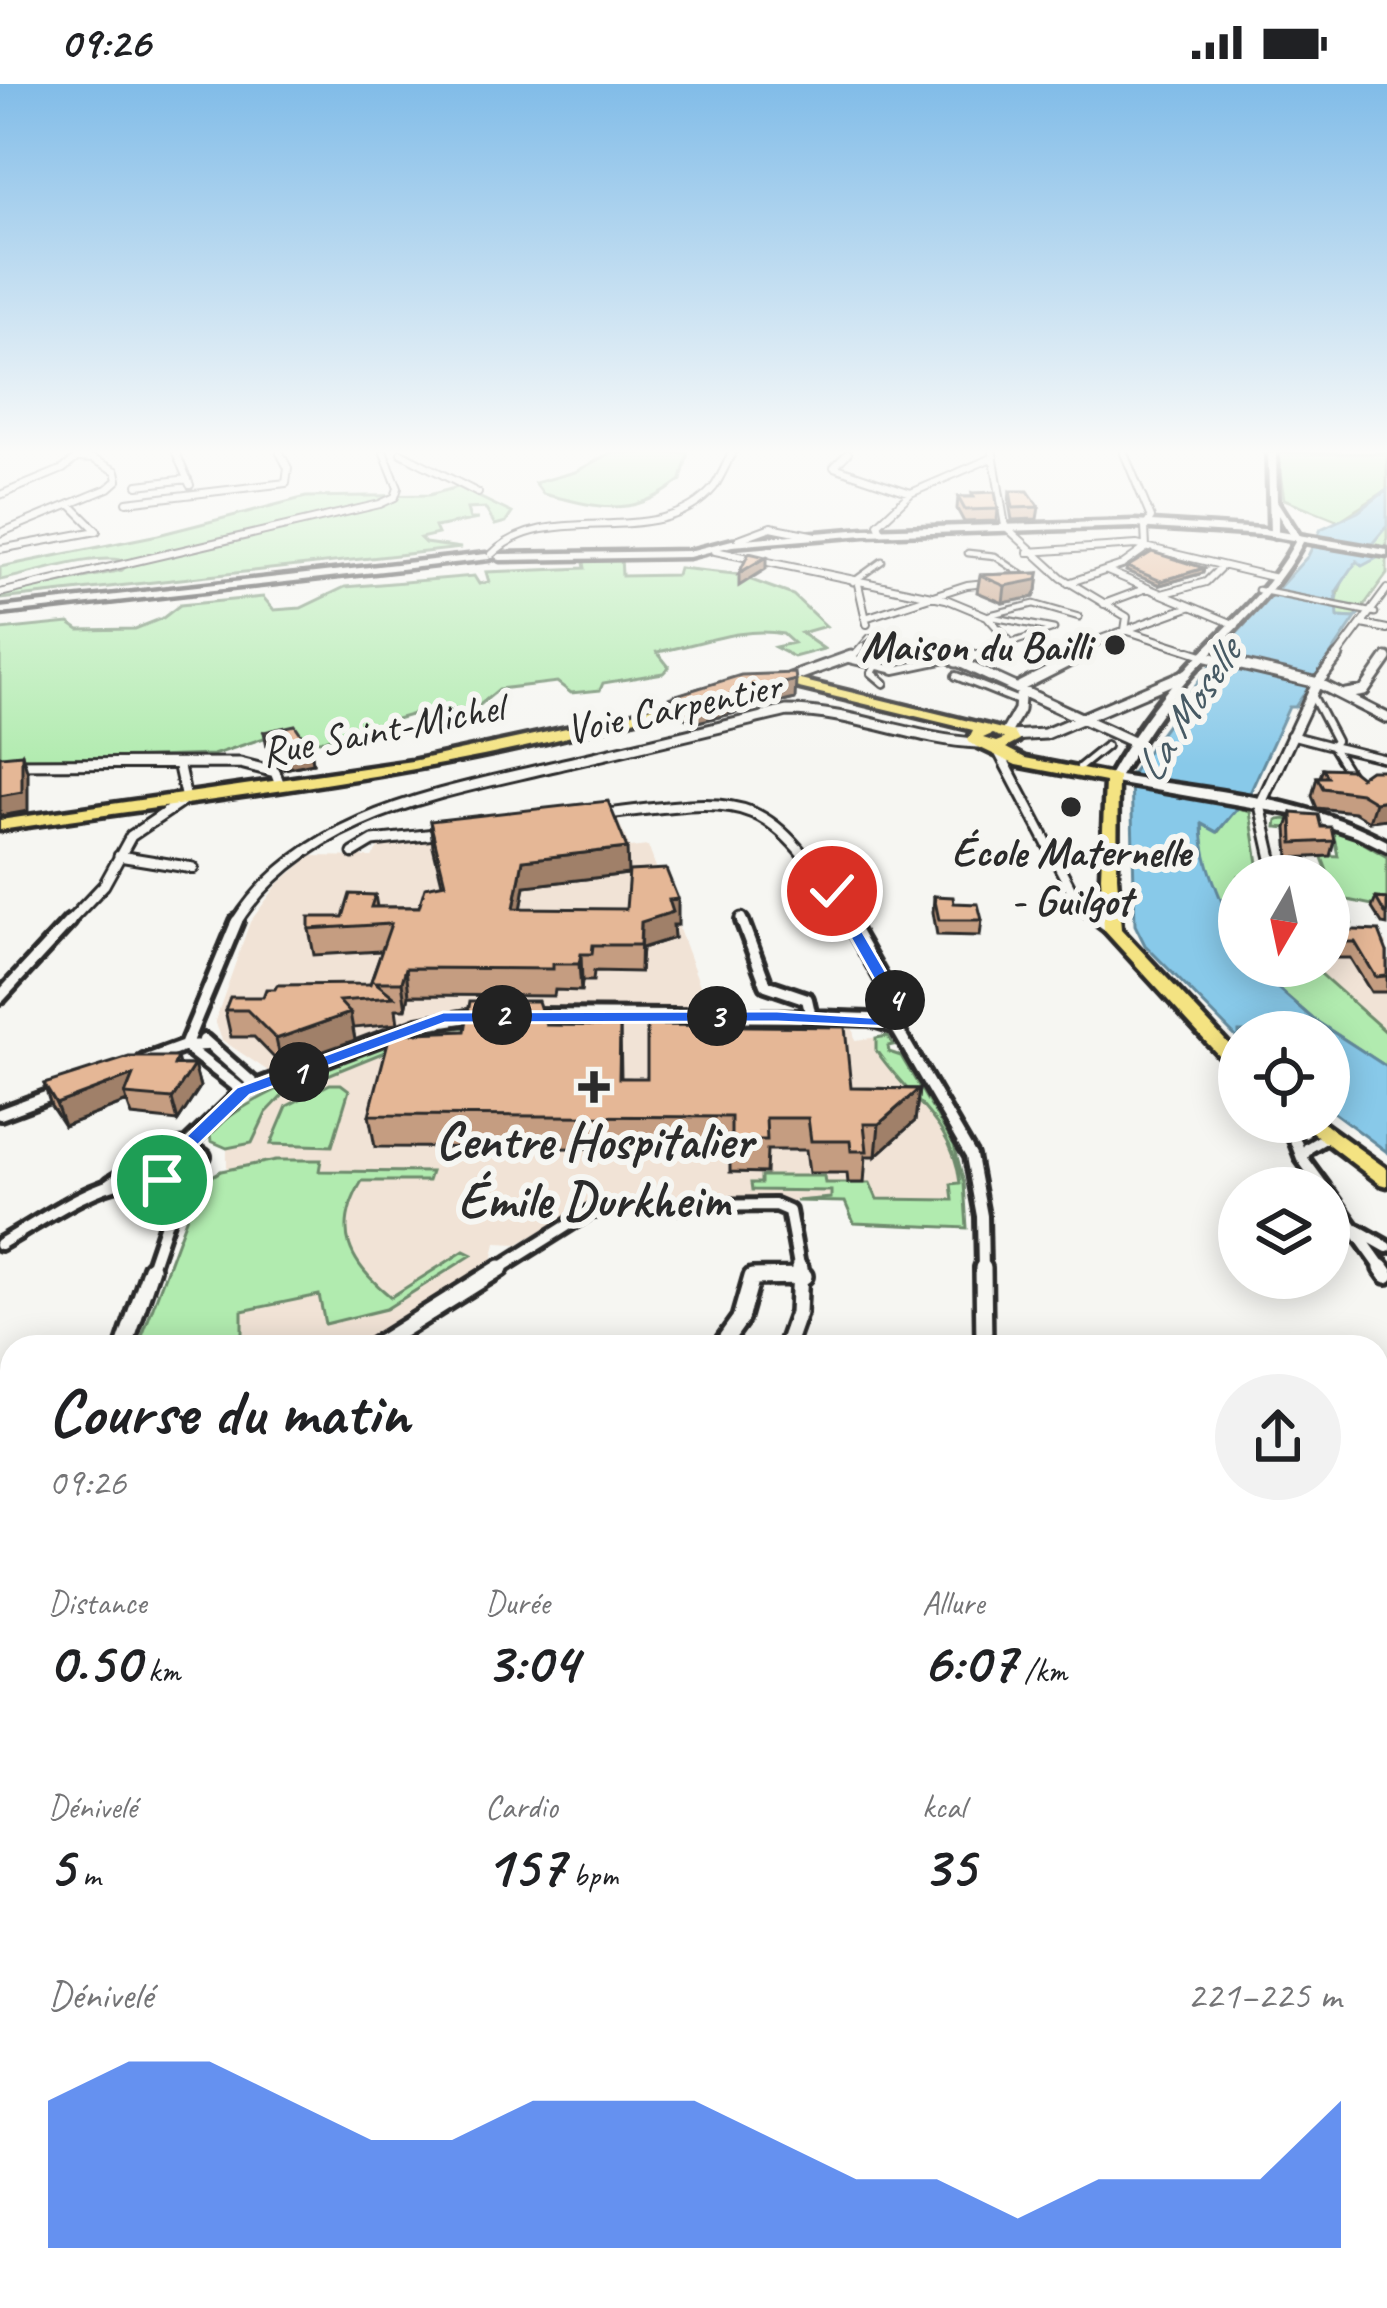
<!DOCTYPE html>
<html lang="fr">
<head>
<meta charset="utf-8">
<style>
	:root { --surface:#fff; --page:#f2f2f2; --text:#202124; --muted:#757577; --accent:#2563eb }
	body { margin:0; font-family:Caveat,sans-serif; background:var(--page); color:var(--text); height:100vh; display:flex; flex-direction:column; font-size:45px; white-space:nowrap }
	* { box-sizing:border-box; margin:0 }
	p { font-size:39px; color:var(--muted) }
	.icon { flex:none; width:66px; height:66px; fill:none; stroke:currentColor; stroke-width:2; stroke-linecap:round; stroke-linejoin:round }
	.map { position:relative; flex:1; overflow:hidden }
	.sheet { position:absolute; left:0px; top:1251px; width:1389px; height:975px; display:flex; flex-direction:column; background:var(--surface); border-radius:36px 36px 0 0; box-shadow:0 6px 30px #0003 }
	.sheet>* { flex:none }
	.needle { width:78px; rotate:189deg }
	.buttons { position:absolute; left:1218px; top:771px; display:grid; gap:24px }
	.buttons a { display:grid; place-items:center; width:132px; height:132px; border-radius:50%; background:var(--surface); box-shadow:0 6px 30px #0003; font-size:60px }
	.pin { position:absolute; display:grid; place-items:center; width:102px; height:102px; color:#fff; margin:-51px; border:6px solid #fff; border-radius:50%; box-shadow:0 3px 12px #0007 }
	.km { position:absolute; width:60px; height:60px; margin:-30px; border-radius:50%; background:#222; color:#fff; font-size:33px; line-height:60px; text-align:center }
	.round { display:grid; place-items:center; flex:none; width:126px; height:126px; border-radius:63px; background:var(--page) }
	.head { display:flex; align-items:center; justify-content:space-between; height:204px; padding:0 48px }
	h1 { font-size:66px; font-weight:700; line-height:90px }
	.metrics { display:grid; grid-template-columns:repeat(3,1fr); gap:18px; height:204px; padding:12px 48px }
	.metrics div { display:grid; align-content:center }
	.metrics b { font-size:60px; font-weight:700 }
	.metrics small { font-size:33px; font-weight:400 }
	.metrics p { font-size:33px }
	.chart { height:336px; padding:24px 48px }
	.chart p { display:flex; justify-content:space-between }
	.chart svg { width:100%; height:216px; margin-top:12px; fill:var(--accent); opacity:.7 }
	.status { display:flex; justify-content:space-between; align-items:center; height:84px; padding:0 60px; background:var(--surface); direction:ltr }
	.status svg { height:33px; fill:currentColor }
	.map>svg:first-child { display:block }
	.built { fill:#f1e3d6 }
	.green { fill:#b1ebaf; stroke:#6e8b6d; stroke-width:3 }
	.water { fill:#88c9e9; stroke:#638a9d; stroke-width:3 }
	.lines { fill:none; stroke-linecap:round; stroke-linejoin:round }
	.pedestrian-far1-casing { stroke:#2b2b2b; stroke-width:9 }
	.pedestrian-casing { stroke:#2b2b2b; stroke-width:12 }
	.minor-far4-casing { stroke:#2b2b2b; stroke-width:10 }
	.minor-far3-casing { stroke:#2b2b2b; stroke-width:15 }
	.minor-far2-casing { stroke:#2b2b2b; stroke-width:20 }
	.minor-far1-casing { stroke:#2b2b2b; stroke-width:24 }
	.minor-casing { stroke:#2b2b2b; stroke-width:28 }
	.tertiary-casing { stroke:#2b2b2b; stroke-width:10 }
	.secondary-casing { stroke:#2b2b2b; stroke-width:9 }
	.primary-casing { stroke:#2b2b2b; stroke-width:9 }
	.pedestrian-far1 { stroke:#f6f6f2; stroke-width:4.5 }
	.pedestrian { stroke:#f6f6f2; stroke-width:6 }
	.minor-far4 { stroke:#f6f6f2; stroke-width:6 }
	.minor-far3 { stroke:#f6f6f2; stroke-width:9 }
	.minor-far2 { stroke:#f6f6f2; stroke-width:10 }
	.minor-far1 { stroke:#f6f6f2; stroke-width:15 }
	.minor { stroke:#f6f6f2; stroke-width:20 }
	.tertiary { fill:#f6f6f2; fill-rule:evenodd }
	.secondary { fill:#f6f6f2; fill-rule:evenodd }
	.primary { fill:#f4e382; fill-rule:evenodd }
	.wall { fill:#c59d81; stroke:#2b2b2b; stroke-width:3 }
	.shaded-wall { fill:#a08069; stroke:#2b2b2b; stroke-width:3 }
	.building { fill:#e5b796; stroke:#2b2b2b; stroke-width:3 }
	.route { fill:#2563eb; stroke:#fff; stroke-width:3 }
	.poi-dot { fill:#2b2b2b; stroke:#f6f6f2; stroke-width:4.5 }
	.labels { text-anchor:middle; stroke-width:12; stroke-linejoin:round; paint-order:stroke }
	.far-poi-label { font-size:42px; font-weight:bold; fill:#2b2b2b; stroke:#f6f6f2; text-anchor:end }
	.far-street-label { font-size:42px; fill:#2b2b2b; stroke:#f6f6f2 }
	.far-water-label { font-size:45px; font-style:italic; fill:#475a64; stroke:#f6f6f2 }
	.poi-label { font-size:51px; font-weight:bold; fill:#2b2b2b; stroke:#f6f6f2 }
</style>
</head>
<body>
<div class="status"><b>09:26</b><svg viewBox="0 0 49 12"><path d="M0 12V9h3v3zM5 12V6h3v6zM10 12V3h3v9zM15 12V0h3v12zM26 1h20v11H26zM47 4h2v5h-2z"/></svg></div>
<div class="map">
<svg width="1387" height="2224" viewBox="0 0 1387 2224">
	<rect width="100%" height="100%" fill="#f6f6f2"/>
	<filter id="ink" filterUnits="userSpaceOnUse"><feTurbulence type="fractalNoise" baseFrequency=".00833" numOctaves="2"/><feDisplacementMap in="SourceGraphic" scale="24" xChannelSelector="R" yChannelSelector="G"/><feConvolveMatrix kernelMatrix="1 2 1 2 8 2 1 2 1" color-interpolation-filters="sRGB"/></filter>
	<g filter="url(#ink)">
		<path class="built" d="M617,734L630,764L648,762L705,915L689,923V938L806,945L817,939L852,940L855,956L888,952L893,961L888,962L889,967L896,968L903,998L937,1036L954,1067L967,1144L854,1139L844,1118L601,1116L585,1121L518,1160L496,1159L492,1177L356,1263H138L196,1105L227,1085V1064L214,1060L210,1051L244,1023L284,1008L268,987L222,956L215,937L250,838L278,800L311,772L372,773L381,760L388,759Z
			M1329,856L1387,858V949L1312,882H1329Z"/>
		<path class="green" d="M610,369H688L681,396C631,436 601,423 543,410L535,399L575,388Z
			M1277,369H1387V406L1339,437L1284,415Z
			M458,403L512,429L506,438L495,441L485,424L467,425L470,435H478L435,443L438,450L420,454L425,459L461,464L0,515V511L122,486L129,479C105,465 29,491 0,496V483L158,451L306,413L429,411Z
			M1387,442V490L1355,534L1338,533C1330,503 1363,458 1387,442Z
			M621,472L622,492L677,491L679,484L753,492L751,496L793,511L826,542L801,549L824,565L794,573L775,563L793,559L783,550C741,542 699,561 657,568L669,583L663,589L603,599L600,606L571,609L557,598L499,605L475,625H431L320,657L276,650L213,671L0,678V546L69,539L79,546L135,545L163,534L180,521L263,513L274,526L301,524L345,503L474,492L479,500L489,498L486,488L585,484L583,473Z
			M1237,723L1250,728L1260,792H1239V860C1217,824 1202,782 1202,739L1218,748Z
			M1286,735L1348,750L1387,773V824L1338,814L1351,839H1329V792L1321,771L1338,772L1333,748L1276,743L1277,736Z
			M1252,882H1312L1387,949V983L1313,935Z
			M452,938L521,940L441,945L286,1008L266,1029L252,1059L227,1064L211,1057L210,1051C239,1010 399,954 452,938Z
			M888,952L893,961L888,962L889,968L901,972L954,1061L964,1099L967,1144L854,1139L845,1118L796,1117L831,1114V1107L752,1106L751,1099H761V1092H824L825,1099H870L877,1115L953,1116L951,1100L960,1099C954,1039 907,1013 876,966V954Z
			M330,1000H341L349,1006L332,1062L271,1060L287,1022Z
			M276,1076H321L319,1087L431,1088L428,1097H362C332,1147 349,1179 391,1213L464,1167L472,1171L386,1225L325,1240L319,1211L242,1227V1256L210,1263H138L199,1100L221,1087Z"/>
		<path class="water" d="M1387,406V442L1371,461L1377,474L1362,482L1357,477L1336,508L1338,533L1355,534L1362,525L1295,623H1289L1249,711L1217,748L1202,740C1202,796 1239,835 1239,882H1252L1313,935L1387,983V1068L1329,1025V948H1239V956L1145,861L1135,841L1131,690L1219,569L1308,472L1321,445L1358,428Z"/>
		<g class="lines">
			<g class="pedestrian-far1-casing">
				<path id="pedestrian-far1" d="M968,469L995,472L1027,494
					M853,498L882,477
					M1258,506L1375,529
					M989,531L1034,520L1079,533
					M987,532L1054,545L1011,559"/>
			</g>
			<g class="pedestrian-casing">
				<path id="pedestrian" d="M845,574L895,586L947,575
					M875,584L872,589L884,599
					M956,592L1016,616
					M1312,611L1336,657L1332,662L1386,675
					M1290,651L1332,662L1350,691
					M1080,683L1106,662"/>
			</g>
			<g class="minor-far4-casing">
				<path id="minor-far4" d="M176,369L190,401
					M401,369L478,409
					M848,369L834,383L911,409
					M993,369L1005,442L1062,494L1127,533L1125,546L1215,575
					M138,401L188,395
					M0,411L63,385L83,369
					M127,418L286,399L288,384L280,369
					M881,447L878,440L911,409L994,373
					M0,449L109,404L118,396L116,387L93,375L79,374
					M742,458L739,455L771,443L816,452
					M0,465L97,447L70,420
					M715,467L946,515L987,532L1011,559L966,575
					M1028,468L1137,461L1276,494
					M492,470C549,413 659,470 714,403C721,393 726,380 732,369
					M1107,487L1236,541
					M1068,499L1122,481L1146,464L1145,443L1151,434L1124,369
					M858,500L867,540
					M0,509L380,420L395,413L398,404L384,369
					M1162,510L1206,498L1220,484
					M1104,520L1147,504
					M865,534L967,501L995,498
					M1362,540L1387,545
					M870,554L954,575
					M843,575L856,570L870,554
					M1074,575L1101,555L1189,523
					M1335,575L1387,505"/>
			</g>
			<g class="minor-far3-casing">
				<path id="minor-far3" d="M946,572L1135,659
					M1203,572L1318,599L1387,634
					M956,578L974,572
					M790,594L851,572
					M1021,602L1080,572
					M1346,610L1364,607L1387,574
					M1006,649L1019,626L1021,602
					M1010,652L1045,650L1186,590
					M1000,670L1081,824L1105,840
					M0,680L240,679L275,688L280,701
					M601,731C753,711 766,707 851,840
					M353,769L373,757L444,749
					M119,772L193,784
					M1276,792L1260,721L1316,601L1338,572
					M741,834L743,840
					M67,840L104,801L131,752L186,715L179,683
					M235,840C305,728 444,709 563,680C638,663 712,645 787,627C853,627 913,656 978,659"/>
			</g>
			<g class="minor-far2-casing">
				<path id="minor-far2" d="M742,837L766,901L807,915L811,933
					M849,837L897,922L889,939
					M1101,837L1113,846
					M0,913L70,837
					M531,931L811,933L870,935L896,943L971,1072L982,1132L983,1187
					M204,956L256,1002
					M185,962L237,837
					M186,963L243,1007
					M144,977L185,962L206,961
					M0,1030L62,1007
					M1288,1038L1302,1074L1324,1104
					M187,1061L243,1007L418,941L481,931
					M1302,1074L1308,1064L1328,1052
					M110,1099L153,1072
					M1329,1110L1384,1187
					M1357,1146L1387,1163
					M0,1160C40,1138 83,1105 129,1096C157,1091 191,1106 204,1072L187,1061L166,1064L149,1079L155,1093
					M150,1187L181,1095
					M495,1187L589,1128L616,1123L775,1121L789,1127L800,1187"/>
			</g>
			<g class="minor-far1-casing">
				<path id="minor-far1" d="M983,1184L984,1263
					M1382,1184L1387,1191
					M124,1263L151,1184
					M374,1263L500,1184
					M720,1263L740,1235L752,1193L804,1192
					M786,1263L798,1229L800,1184
					M0,1368L12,1366
					M1377,1471V1484
					M1377,1592L1387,1593"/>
			</g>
			<g class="minor-casing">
				<path id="minor" d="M668,2214V2224
					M925,2214V2224
					M1262,2214L1265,2224
					M266,2224L268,2214
					M511,2224L517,2214"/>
			</g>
			<g class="tertiary-casing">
				<path id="tertiary" d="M1268,369H1276L1277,417L1303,458C1276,510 1233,546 1193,588C1163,622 1140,659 1117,697H1109L1107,695C1129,656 1154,619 1184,587C1223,544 1267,510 1295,458L1278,431V450L1274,453L1270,450Z
					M0,2021L12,2022V2095L10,2100L0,2104Z"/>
			</g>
			<g class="secondary-casing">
				<path id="secondary" d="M1135,437L1263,445L1387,466V472L1263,451L1135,443L865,451L732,462L689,473L500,476L495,473L500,470L689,467L732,456L865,445Z
					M486,470L491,473L489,475L0,530V524Z
					M1113,691C1204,706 1305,712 1387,757V767L1357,752L1291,730L1109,698L1107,695Z"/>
			</g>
			<g class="primary-casing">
				<path id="primary" d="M796,595L1014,648L1019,657L1006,664L1025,674L1118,692L1117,792L1121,845L1239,971V988L1232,986L1104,846L1101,792L1105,698L1016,681L970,659L968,656L973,646L791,602V596ZM992,650L1003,654L1004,655L996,658L983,654Z
					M700,607L707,611L705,614C478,689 235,711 0,746V736L412,677L627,631Z
					M1299,1038H1322L1387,1085V1102L1380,1100Z"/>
			</g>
			<use href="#pedestrian-far1" class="pedestrian-far1"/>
			<use href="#pedestrian" class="pedestrian"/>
			<use href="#minor-far4" class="minor-far4"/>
			<use href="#minor-far3" class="minor-far3"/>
			<use href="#minor-far2" class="minor-far2"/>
			<use href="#minor-far1" class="minor-far1"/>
			<use href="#minor" class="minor"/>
			<use href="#tertiary" class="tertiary"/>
			<use href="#secondary" class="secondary"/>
			<use href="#primary" class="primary"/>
		</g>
		<path class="wall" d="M1010,407L1039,423L1037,435L1012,436L1009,419Z
			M972,409L998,425L997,437L964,438L957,425L958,413H972Z
			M1127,483L1203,489L1160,501L1126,487Z
			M1039,489L1037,506L1034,513L1003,519L977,508L980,491Z
			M895,554L894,568L882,575L865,571L866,558Z
			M676,611L795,615L693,639L676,629Z
			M264,648L311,665L313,679L284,685L267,662Z
			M1323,684L1360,693L1387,686V735L1369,737L1354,728L1317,724L1312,712L1317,693H1320Z
			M1292,729L1334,757L1330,772L1289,774L1287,744Z
			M430,737L628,790L525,802L521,824L678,841H673L674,854L642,864L640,888L594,887L593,897H582L581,907L555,906L554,912L409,911L406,925H396L398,940L353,944L355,956L282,982L254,953H231L225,926L263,913L370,900L382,867L314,871L309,845L343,833L375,811L377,823H419L442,799L433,762Z
			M934,812L954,819L982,836L980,852L937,851L933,828Z
			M1376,814L1387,815V841L1382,840L1372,824Z
			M1330,845L1387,868V908H1371L1350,874H1331L1329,870Z
			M546,941L620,942L621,994L851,1004L919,1005L915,1037L876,1072H866L864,1099H848L847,1089H809L806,1066H767L766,1089L730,1088V1065L375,1063L369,1031L465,947Z
			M177,973L179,981H194L200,1003L178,1037L132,1032L127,1018L64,1042L51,1022L44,1000Z"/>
		<path class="shaded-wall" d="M766,473V485L739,502V489Z
			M1204,484L1203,489L1160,501L1161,497Z
			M1039,489L1037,506L1034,513L1003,519L1005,502Z
			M895,554L894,568L882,575L883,562Z
			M796,596L795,615L693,639V620Z
			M311,665L313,679L284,685L281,671Z
			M22,670L28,689V727L0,732V712Z
			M1387,716V735L1369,737L1375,718Z
			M627,764L628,790L525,802L517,850L514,824L523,776Z
			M678,815V841H673L674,854L642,864L640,888L641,838L669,816Z
			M581,870L582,897L581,907L579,880Z
			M406,884L409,911L406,925L402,898Z
			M350,929L355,956L282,982L276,955Z
			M194,981L200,1003L178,1037L172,1015Z
			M133,991L125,1011L127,1018L64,1042L56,1020Z
			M919,1005L915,1037L876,1072L879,1040Z
			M8,1863L12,1869V1888L3,1895L0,1891V1868Z"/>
		<path class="building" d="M1010,407H1028L1039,423L1013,424Z
			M995,408L998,425L965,426L958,413H974L972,409Z
			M1152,468L1204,484L1161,497L1127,483Z
			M749,469L766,473L739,489Z
			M1039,489L1036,496L1005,502L980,491Z
			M877,550L895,554L883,562L866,558Z
			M795,589L796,596L693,620L676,611L741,591Z
			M295,641L311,665L281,671L264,648Z
			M22,670V708L0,712V672Z
			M1323,684L1350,685L1360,693L1370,686H1387V716L1375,718L1360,709L1323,704L1317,693H1328Z
			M608,717L627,764L523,776L514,824L626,825L629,787L666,785L678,815L669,816L673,828L641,838L640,861H593L592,870H581L579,880H553V885L406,884L402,898H375L394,913L339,917L350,929L276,955L247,926H225L230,913H263L266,905H275L277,901L370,900L391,840L309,845V833H343L350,810L375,811L371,823H419L425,803L445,799L430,737Z
			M1292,729L1318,731L1321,743H1331L1334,757L1293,759Z
			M934,812L953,813L954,819L978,820L982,836H939Z
			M1376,814L1387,815V830H1385Z
			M1330,845L1379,847L1387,868V892L1376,893L1355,858H1336Z
			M470,917H538L546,941L620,942L619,994H647V941L845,943L851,1004L919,1005L879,1040H864L867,1067H851L850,1057H811L808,1034H766L767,1056H731V1033L369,1031L390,950L465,947Z
			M129,973H177L174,981H194L172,1015L125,1011L133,991L56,1020L44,1000Z
			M0,1828H12V1863H8L0,1868Z"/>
	</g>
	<linearGradient id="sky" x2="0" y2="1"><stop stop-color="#81bce8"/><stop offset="0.54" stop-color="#fbfbf9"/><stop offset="1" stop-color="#fbfbf9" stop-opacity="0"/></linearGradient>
	<rect width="1387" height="681" fill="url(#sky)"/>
	<path class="route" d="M832,802L839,807L906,922L895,943L777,938L445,939L250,1011L194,1065L162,1075L159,1085L169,1091V1100H155L139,1087L147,1067L181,1057L237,1003L443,928L777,927L883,934L889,922L824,807Z"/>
	<g class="poi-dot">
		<circle cx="1115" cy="561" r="12"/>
		<circle cx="1071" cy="723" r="12"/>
		<path d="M588 985h12v12h12v12h-12v12h-12v-12h-12v-12h12z"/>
	</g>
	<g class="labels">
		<g class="far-poi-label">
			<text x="1091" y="576">Maison du Bailli</text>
			<text x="1071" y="782" text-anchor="middle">École Maternelle<tspan x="1071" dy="48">- Guilgot</tspan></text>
		</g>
		<g class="far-street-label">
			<text transform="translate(673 622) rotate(-12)" y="15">Voie Carpentier</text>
			<text transform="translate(382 644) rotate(-11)" y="15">Rue Saint-Michel</text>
		</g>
		<g class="far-water-label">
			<text transform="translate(1186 626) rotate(-57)" y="16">La Moselle</text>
		</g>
		<g class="poi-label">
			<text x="594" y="1074">Centre Hospitalier<tspan x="594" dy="59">Émile Durkheim</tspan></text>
		</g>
	</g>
</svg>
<div class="buttons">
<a><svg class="needle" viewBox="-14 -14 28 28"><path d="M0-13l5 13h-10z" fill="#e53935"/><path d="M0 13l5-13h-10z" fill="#757577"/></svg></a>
<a><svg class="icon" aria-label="locate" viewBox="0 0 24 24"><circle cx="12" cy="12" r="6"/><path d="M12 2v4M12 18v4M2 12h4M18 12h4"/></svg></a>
<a><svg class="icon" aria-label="layers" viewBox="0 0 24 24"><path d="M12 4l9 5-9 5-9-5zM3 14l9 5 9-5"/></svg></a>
</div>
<div class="pin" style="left:162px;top:1096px;background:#1e9e55"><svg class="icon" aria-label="arrive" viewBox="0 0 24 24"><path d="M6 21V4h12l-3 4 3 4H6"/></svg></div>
<div class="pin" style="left:832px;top:807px;background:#d93025"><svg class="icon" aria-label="check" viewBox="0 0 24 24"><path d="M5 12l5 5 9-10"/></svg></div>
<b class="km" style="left:299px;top:988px">1</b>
<b class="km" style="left:502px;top:931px">2</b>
<b class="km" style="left:717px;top:932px">3</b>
<b class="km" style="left:895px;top:916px">4</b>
<section class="sheet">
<div class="head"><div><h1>Course du matin</h1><p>09:26</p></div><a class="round"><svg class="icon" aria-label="share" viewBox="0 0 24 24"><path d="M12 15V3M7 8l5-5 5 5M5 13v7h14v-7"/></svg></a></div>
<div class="metrics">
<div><p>Distance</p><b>0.50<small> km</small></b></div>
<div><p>Durée</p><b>3:04</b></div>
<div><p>Allure</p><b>6:07<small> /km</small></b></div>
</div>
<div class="metrics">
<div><p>Dénivelé</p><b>5<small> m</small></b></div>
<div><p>Cardio</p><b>157<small> bpm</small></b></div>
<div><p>kcal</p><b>35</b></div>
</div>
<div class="chart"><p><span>Dénivelé</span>221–225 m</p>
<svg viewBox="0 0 160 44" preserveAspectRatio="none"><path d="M0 44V14L10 6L20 6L30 14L40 22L50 22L60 14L70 14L80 14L90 22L100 30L110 30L120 38L130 30L140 30L150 30L160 14V44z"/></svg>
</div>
</section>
</div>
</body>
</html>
